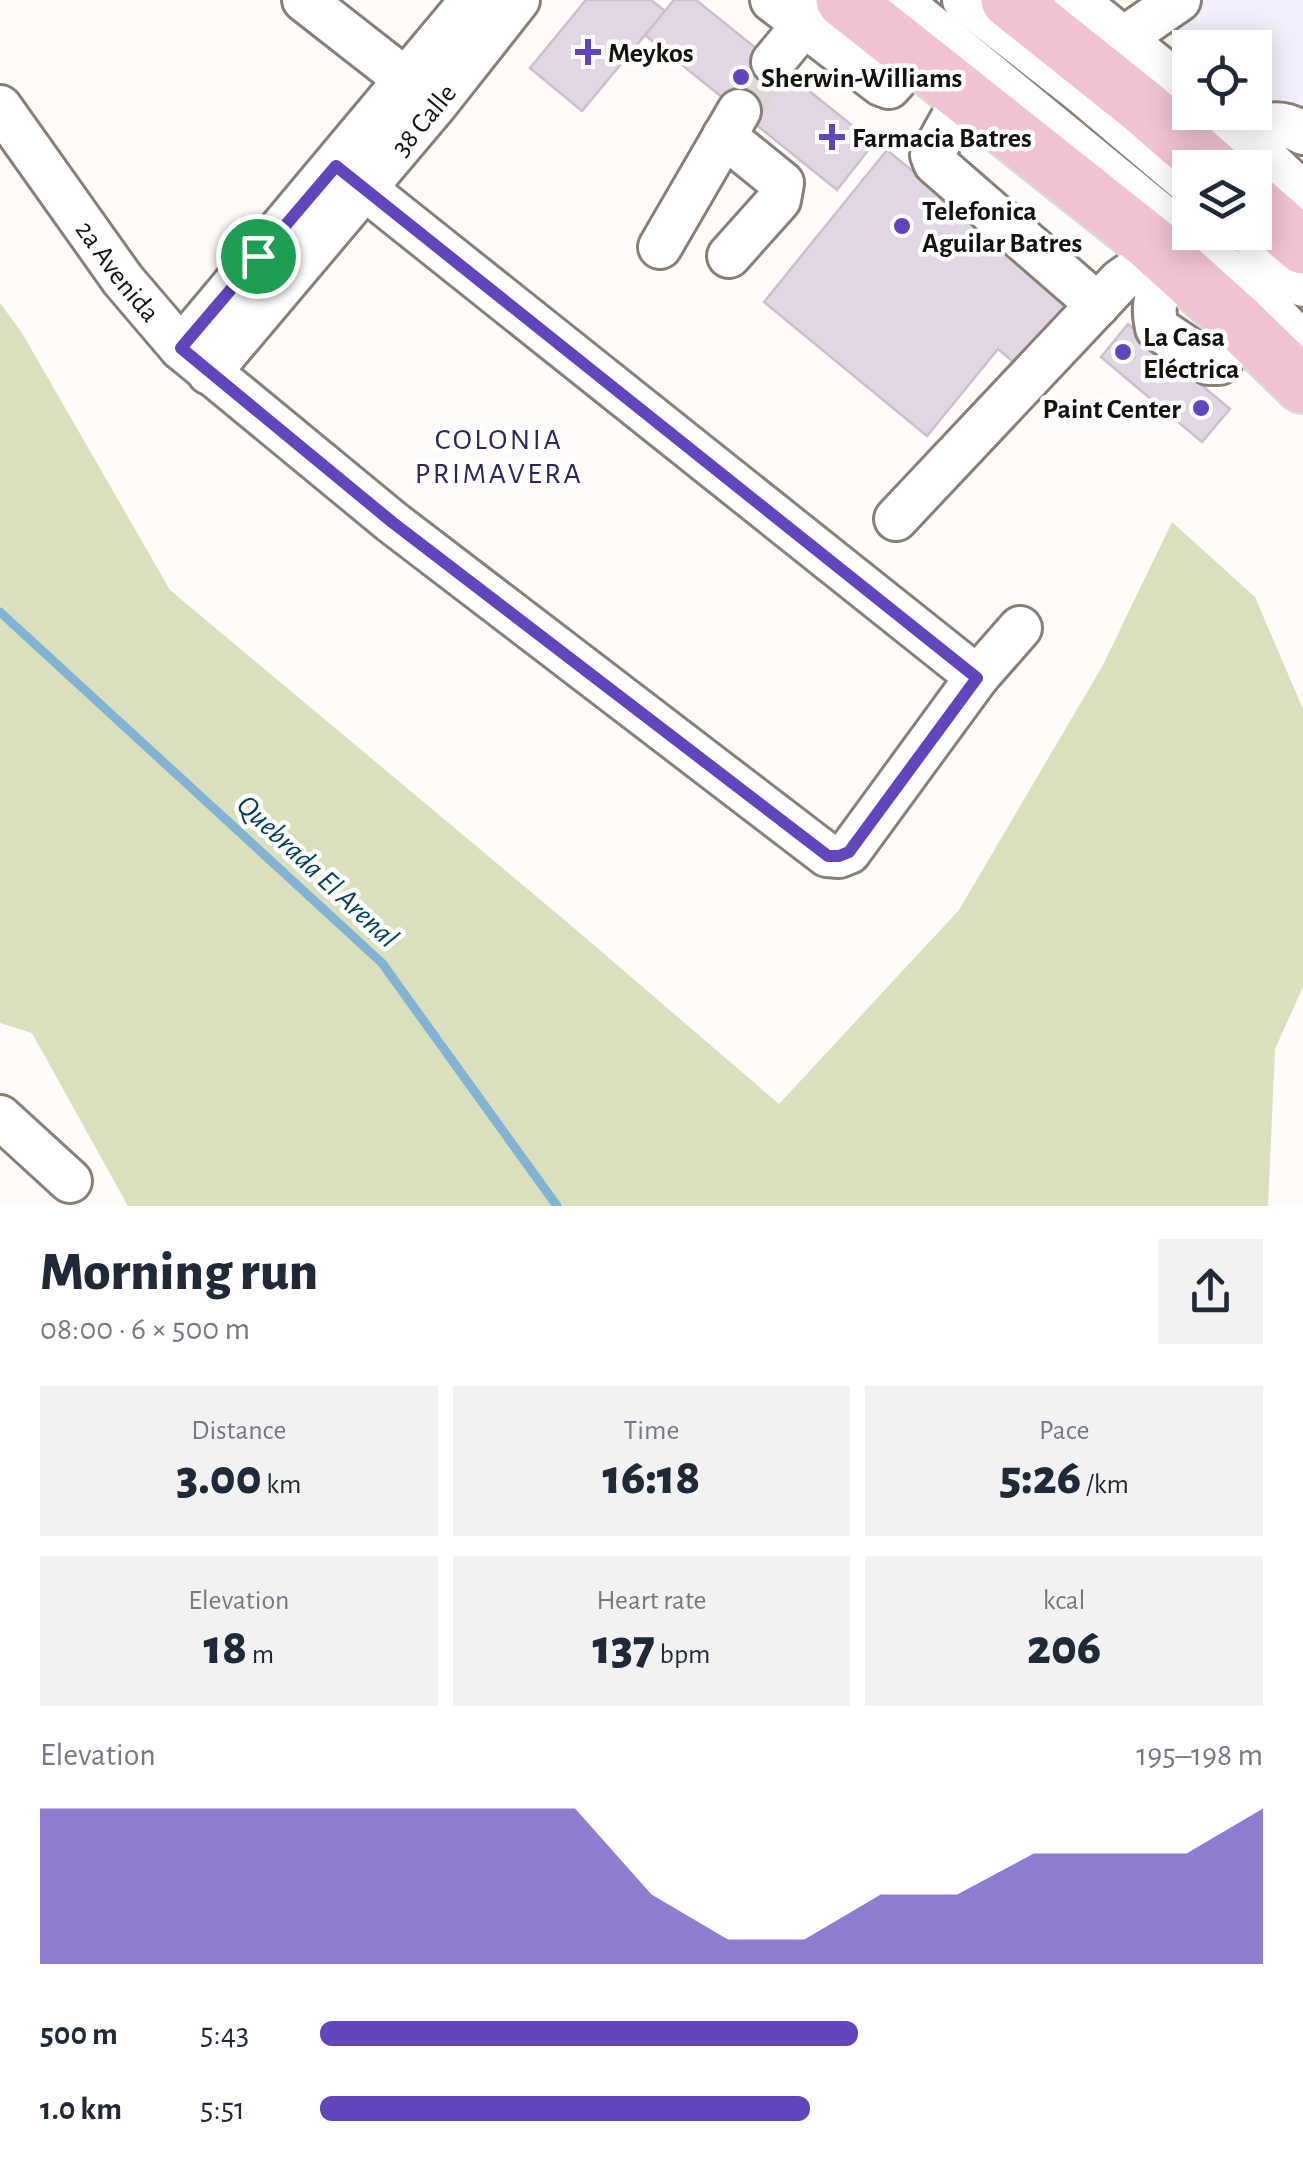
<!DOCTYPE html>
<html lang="en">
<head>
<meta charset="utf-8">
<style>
	:root { --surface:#fff; --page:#f2f2f3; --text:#1f2937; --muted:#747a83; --accent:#6145bd }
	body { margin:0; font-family:"Alegreya Sans",sans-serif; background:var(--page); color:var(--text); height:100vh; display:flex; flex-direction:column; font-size:38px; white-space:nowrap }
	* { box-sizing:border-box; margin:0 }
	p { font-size:32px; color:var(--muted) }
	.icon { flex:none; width:55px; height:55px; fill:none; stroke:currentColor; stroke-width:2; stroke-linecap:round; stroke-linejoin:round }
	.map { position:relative; height:1206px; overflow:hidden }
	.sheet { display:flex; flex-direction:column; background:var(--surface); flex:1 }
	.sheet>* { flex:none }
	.controls { position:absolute; left:1172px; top:30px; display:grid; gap:20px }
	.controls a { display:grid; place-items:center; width:100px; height:100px; border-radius:0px; background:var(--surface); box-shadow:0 5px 25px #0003; font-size:50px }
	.pin { position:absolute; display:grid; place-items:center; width:85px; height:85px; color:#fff; margin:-42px; border:5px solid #fff; border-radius:50%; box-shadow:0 2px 10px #0007 }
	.round { display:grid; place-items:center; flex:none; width:105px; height:105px; border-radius:0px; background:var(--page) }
	.summary { display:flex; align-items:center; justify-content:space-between; height:170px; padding:0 40px }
	h1 { font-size:55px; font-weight:800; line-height:75px }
	.figures { display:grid; grid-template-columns:repeat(3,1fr); gap:15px; height:170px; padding:10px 40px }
	.figures div { display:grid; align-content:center; border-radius:0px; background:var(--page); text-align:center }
	.figures b { font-size:50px; font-weight:800 }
	.figures small { font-size:28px; font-weight:400 }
	.figures p { font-size:28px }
	.chart { height:280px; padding:20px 40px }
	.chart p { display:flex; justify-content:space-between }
	.chart svg { width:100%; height:180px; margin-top:10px; fill:var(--accent); opacity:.7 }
	ul { padding:0 40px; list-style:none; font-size:32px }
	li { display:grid; grid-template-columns:160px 120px 1fr; align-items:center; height:75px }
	li i { height:25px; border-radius:12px; background:var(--accent) }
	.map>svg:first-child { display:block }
	.education { fill:#f4effc }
	.green { fill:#dae0bd }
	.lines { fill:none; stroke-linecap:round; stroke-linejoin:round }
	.stream { stroke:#83b3d2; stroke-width:9 }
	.building { fill:#e1d7e4; stroke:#c9c0cc; stroke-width:2.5 }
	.minor-tunnel { stroke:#dbd8d6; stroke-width:42; stroke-dasharray:42 21; stroke-linecap:butt }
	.minor-casing { stroke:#8a7f75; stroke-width:48 }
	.highway-casing { stroke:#dad9d8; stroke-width:60 }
	.minor { stroke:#fff; stroke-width:42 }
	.highway { stroke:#f1c2d3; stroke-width:55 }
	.route-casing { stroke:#fff; stroke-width:20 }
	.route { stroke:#6145bd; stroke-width:12 }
	.poi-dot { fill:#6145bd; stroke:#fff; stroke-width:4 }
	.labels { text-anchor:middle; stroke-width:9; stroke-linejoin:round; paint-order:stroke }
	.poi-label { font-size:28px; font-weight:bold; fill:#15110d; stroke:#fff; text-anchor:start }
	.street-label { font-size:28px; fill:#15110d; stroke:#fff }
	.neighbourhood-label { font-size:30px; letter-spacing:2.5px; fill:#30245e; stroke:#fff }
	.water-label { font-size:30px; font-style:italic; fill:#00405f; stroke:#fff }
</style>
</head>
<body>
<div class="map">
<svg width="1303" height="1206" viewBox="0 0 1303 1206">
	<rect width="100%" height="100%" fill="#fefbf9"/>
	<path class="education" d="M1143,0H1303V116L1274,108L1255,92V48L1201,47Z"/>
	<path class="green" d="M0,303L22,333L170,590L567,922L779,1104L959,910L1103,665L1172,522L1255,597L1303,709V987L1275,1049L1268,1206H128L32,1033L0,1023Z"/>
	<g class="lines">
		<path class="stream" d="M0,612L382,963L557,1206"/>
	</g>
	<path class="building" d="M586,0H651L665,11L582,111L530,68Z
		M674,0H696L874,143L837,190L645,35Z
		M887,150L1083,311L1030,376L998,349L927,436L764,302Z
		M1128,324L1230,409L1202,442L1101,357Z"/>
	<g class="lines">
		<path class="minor-tunnel" d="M739,111L773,62"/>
		<g class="minor-casing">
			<g id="minor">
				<path d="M304,0L428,97"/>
				<path d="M772,0L881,84L889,87L916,57"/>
				<path d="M899,0L1248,287L1303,344"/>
				<path d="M964,0L1080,91L1190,184"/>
				<path d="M1076,0L1190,93"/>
				<path d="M1124,38L1179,0"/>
				<path d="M773,62L821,4"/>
				<path d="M965,96L932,155L935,163L1098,305"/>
				<path id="s1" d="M0,107L123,280L181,348L392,522L827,855L839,856L849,852L977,677L1020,628"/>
				<path d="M1214,112L1246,139L1303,194"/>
				<path d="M724,136L782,183L779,200L729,256"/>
				<path d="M1246,139C1269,122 1277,119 1303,133"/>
				<path d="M335,165L977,677"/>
				<path d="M1248,232L1303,285"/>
				<path d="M660,247L739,111"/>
				<path d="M1180,269C1159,292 1150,296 1157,328L1209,363H1219L1243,327"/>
				<path d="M181,348L472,0"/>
				<path id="s2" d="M209,373L436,104L518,0"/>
				<path d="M896,519L1120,281L1161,252L1178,230"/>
				<path d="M0,1117L70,1181"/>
			</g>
		</g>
		<g class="highway-casing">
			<path id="highway" d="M844,0L1148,241L1238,322L1303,385
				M1009,0L1143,107L1213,168
				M1255,204L1303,246"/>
		</g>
		<use href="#minor" class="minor"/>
		<use href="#highway" class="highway"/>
	</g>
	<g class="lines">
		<g class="route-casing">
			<path id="route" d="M336,166L977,678L849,852L839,856H828L392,522L181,348Z"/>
		</g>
		<use href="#route" class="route"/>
	</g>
	<g class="poi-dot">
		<path d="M583 37h10v10h10v10h-10v10h-10v-10h-10v-10h10z"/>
		<circle cx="741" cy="77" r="10"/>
		<path d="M827 122h10v10h10v10h-10v10h-10v-10h-10v-10h10z"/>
		<circle cx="902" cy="226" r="10"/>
		<circle cx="1123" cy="352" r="10"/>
		<circle cx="1201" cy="408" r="10"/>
	</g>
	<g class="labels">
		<g class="poi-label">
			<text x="608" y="62">Meykos</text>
			<text x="761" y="87">Sherwin-Williams</text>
			<text x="852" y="147">Farmacia Batres</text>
			<text x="922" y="220">Telefonica<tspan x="922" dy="32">Aguilar Batres</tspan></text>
			<text x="1143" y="346">La Casa<tspan x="1143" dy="32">Eléctrica</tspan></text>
			<text x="1181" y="418" text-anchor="end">Paint Center</text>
		</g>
		<g class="street-label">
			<text dy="10" stroke="none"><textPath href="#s2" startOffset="332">38 Calle</textPath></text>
			<text dy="10" stroke="none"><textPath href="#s1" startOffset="202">2a Avenida</textPath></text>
		</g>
		<g class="neighbourhood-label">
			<text x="499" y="449">COLONIA<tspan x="499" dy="34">PRIMAVERA</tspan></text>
		</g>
		<g class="water-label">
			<text transform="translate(318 871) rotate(43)" y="10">Quebrada El Arenal</text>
		</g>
	</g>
</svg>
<div class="controls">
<a><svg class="icon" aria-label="locate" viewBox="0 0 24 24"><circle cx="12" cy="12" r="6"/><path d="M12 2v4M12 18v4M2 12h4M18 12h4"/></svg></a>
<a><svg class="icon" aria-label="layers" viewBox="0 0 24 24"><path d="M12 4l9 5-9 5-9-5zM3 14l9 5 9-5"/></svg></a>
</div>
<div class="pin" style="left:258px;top:256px;background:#1e9e55"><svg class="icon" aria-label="arrive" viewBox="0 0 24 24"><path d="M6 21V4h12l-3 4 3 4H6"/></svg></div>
</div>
<section class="sheet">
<div class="summary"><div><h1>Morning run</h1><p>08:00 · 6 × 500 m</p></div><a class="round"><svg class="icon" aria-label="share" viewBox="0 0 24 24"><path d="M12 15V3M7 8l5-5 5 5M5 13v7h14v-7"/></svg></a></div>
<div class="figures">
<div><p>Distance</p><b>3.00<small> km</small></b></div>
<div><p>Time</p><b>16:18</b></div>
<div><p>Pace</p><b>5:26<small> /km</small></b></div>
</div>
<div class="figures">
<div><p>Elevation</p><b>18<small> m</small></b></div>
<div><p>Heart rate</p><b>137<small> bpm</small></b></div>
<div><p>kcal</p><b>206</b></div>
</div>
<div class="chart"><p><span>Elevation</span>195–198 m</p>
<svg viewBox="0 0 160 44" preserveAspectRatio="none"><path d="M0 44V6L10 6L20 6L30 6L40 6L50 6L60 6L70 6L80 27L90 38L100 38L110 27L120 27L130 17L140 17L150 17L160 6V44z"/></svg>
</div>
<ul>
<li><b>500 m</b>5:43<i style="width:57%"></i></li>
<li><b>1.0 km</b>5:51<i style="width:52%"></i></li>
</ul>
</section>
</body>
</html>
